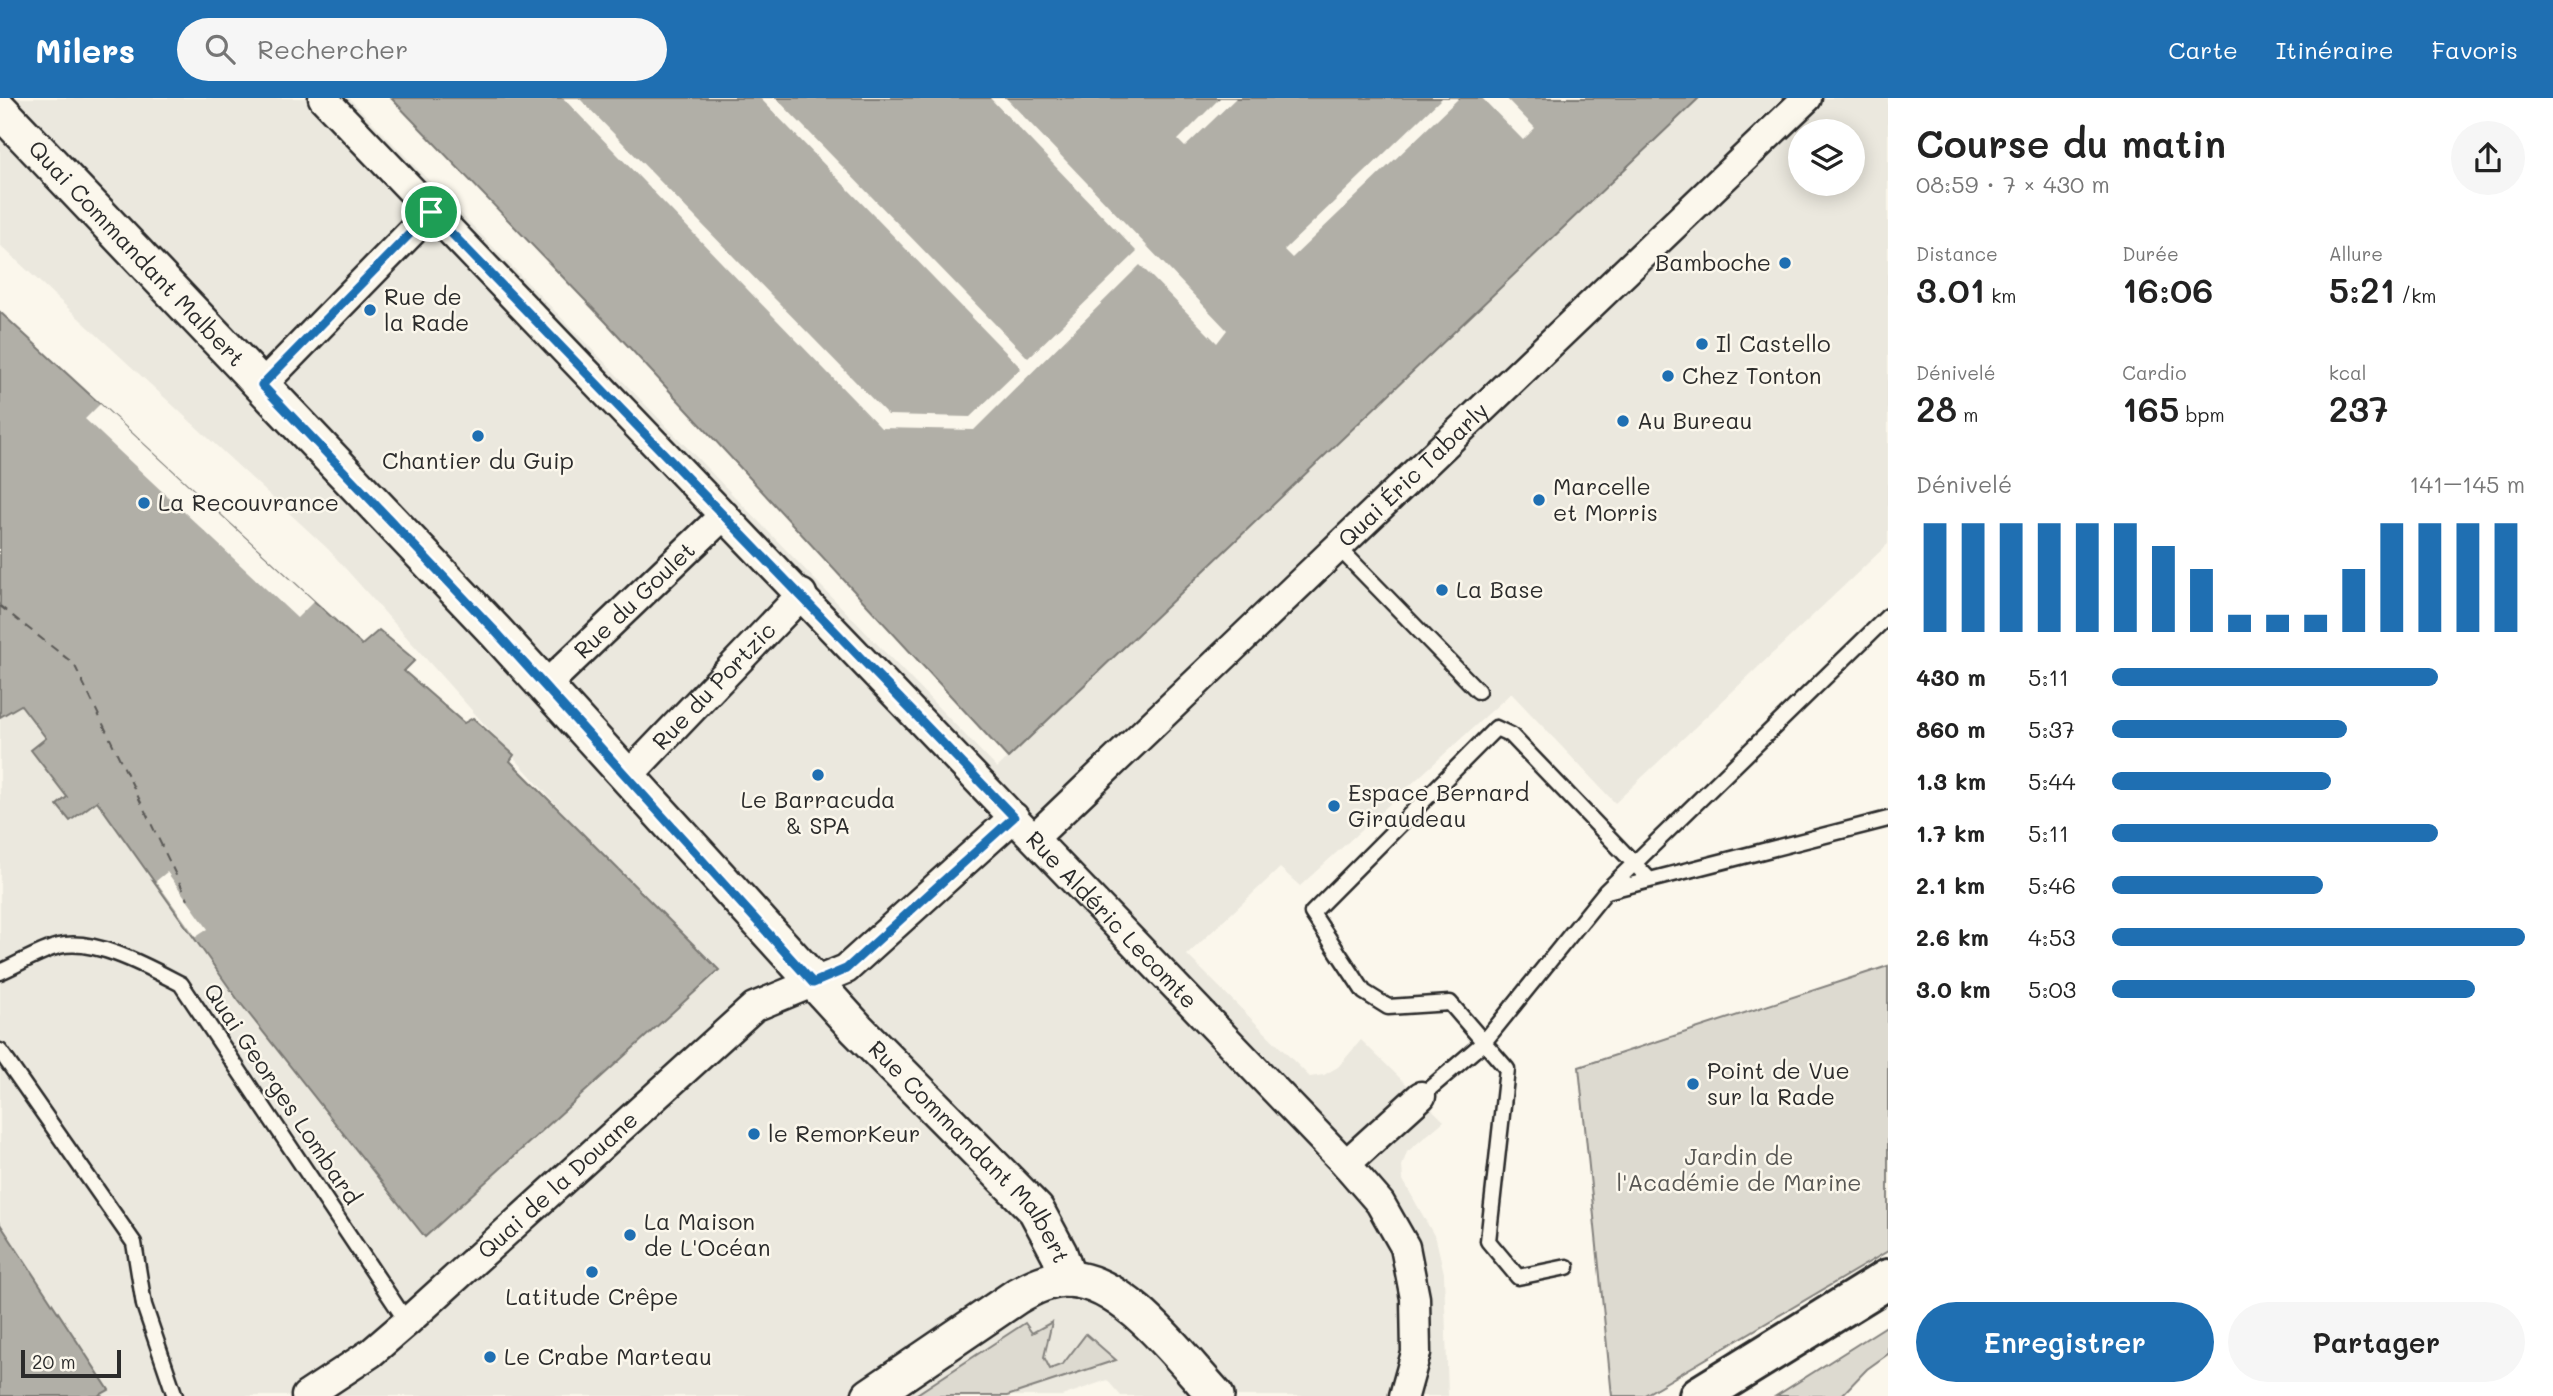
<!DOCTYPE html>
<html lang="fr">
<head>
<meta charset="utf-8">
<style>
	:root { --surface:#fff; --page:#f6f6f6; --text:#222; --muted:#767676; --accent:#1f6fb2 }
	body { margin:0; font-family:Mali,sans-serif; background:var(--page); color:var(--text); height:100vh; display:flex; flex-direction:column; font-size:26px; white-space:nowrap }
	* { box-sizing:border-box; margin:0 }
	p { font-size:23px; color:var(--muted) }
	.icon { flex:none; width:38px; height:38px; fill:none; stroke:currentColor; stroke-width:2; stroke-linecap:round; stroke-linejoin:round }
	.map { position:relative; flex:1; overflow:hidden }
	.side { display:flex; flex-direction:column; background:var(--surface); width:665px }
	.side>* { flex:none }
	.buttons { position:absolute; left:1788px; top:21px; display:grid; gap:14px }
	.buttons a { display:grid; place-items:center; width:77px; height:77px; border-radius:50%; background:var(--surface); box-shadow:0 4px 18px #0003; font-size:35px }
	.scale { position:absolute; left:21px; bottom:18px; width:100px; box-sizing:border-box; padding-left:7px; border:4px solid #2b2b2b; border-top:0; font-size:19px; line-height:24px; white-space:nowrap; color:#2b2b2b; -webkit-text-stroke:5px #fbf7ec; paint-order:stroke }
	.pin { position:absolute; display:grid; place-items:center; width:60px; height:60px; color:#fff; margin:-30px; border:4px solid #fff; border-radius:50%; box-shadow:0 2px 7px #0007 }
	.round { display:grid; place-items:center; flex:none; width:74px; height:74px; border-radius:37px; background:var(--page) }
	.head { display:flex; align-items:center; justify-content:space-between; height:119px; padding:0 28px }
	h1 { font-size:38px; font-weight:600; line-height:52px }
	.metrics { display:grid; grid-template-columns:repeat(3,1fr); gap:10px; height:119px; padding:7px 28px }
	.metrics div { display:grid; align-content:center }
	.metrics b { font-size:35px; font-weight:600 }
	.metrics small { font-size:19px; font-weight:400 }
	.metrics p { font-size:19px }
	.chart { height:196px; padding:14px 28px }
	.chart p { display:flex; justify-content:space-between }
	.chart svg { width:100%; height:126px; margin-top:7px; stroke:var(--accent); stroke-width:6 }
	.action { display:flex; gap:14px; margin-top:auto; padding:14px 28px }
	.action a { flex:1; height:80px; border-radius:42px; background:var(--accent); color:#fff; font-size:28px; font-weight:600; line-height:80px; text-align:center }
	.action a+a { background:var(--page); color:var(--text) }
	ul { padding:0 28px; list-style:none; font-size:23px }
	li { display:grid; grid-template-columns:112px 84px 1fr; align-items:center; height:52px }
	li i { height:18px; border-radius:9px; background:var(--accent) }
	header { display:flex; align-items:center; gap:42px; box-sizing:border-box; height:98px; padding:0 35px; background:var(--accent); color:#fff }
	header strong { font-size:33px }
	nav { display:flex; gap:38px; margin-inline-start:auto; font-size:24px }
	.search { width:490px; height:63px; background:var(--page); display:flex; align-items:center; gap:18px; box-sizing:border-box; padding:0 24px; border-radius:38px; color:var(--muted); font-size:26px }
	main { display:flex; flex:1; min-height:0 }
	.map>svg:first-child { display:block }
	.built { fill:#ebe8de; fill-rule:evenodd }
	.green { fill:#dddad0; stroke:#84827e; stroke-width:2 }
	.water { fill:#b1afa7; stroke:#7b7a75; stroke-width:2 }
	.pier { fill:#fbf7ec }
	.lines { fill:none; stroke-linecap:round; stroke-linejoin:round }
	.ferry { stroke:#5a5956; stroke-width:2; stroke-dasharray:9 7; stroke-linecap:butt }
	.service-casing { stroke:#2b2b2b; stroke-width:19 }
	.minor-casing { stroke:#2b2b2b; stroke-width:33 }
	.tertiary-casing { stroke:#2b2b2b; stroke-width:40 }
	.secondary-casing { stroke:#2b2b2b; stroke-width:44 }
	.service { stroke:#fbf7ec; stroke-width:14 }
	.minor { stroke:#fbf7ec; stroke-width:28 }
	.tertiary { stroke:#fbf7ec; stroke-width:35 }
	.secondary { stroke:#fbf7ec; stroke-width:38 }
	.route-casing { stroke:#fff; stroke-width:14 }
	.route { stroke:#1f6fb2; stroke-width:9 }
	.poi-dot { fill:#1f6fb2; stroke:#fbf7ec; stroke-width:2.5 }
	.labels { text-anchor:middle; stroke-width:5; stroke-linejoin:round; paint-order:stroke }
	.street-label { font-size:23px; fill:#2b2b2b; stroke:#fbf7ec }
	.poi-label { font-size:23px; fill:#2b2b2b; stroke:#fbf7ec; text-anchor:start }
	.park-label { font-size:23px; fill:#585754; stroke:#fbf7ec }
</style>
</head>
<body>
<header>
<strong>Milers</strong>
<div class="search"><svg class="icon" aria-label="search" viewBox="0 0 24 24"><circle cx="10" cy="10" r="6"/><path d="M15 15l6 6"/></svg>Rechercher</div>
<nav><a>Carte</a><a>Itinéraire</a><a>Favoris</a></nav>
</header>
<main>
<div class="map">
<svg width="1888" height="1298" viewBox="0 0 1888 1298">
	<rect width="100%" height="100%" fill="#fbf7ec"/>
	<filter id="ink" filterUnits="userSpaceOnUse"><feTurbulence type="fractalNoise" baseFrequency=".0143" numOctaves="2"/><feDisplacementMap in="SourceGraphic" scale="14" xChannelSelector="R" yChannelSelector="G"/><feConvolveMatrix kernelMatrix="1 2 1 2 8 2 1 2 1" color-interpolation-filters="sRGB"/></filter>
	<g filter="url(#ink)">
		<path class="built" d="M0,0H349L997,670L1699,0H1888V446L1615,705L1511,595L1300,788L1280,770L1187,857L1310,979L1324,977L1338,969L1361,942L1444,1023L1407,1054L1402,1068L1403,1082L1436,1141L1444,1175L1448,1298H1121L1107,1282L1062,1298H98L108,1292L0,1126V619L21,607L46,640L31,652L68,699L58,707L70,723L97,702L238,902L424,1139L719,872L577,730L328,451L0,147ZM1801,33H1853V86H1801Z"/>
		<path class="green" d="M1888,868V1153L1643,1298H1612L1579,969Z
			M1052,1224L1044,1259L1050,1271L1063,1266L1086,1236L1116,1262L1007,1298H914L1025,1225L1032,1235Z
			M1888,1227V1256L1867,1271L1841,1298H1776Z"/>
		<path class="water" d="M391,0H1699L1008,660L605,223Z
			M0,214L362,547L379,532L415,562L404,573L464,625L473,620L514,657L510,663L719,872L425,1139L238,902L97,703L70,723L57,707L67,699L31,652L46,640L21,607L0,619Z
			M0,1126L109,1292L98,1298H0Z"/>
		<path class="pier" d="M563,0H579L888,317L970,319L1021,270L760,0H776L1028,260L1137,154L990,0H1006L1227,232L1217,245L1140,167L974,332L881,330Z
			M1220,0H1236L1185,49L1178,42Z
			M1442,0H1459L1292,160L1284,152Z
			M1482,0H1506L1535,30L1523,42Z
			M100,306L314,503L297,520L85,321Z
			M167,774L208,831L196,839L156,783Z"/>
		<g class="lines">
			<path class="ferry" d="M0,508L74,566L188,802"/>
			<g class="service-casing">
				<path id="service" d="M1338,449L1478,593
					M1607,793L1888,721
					M0,874C19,866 39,853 59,848C95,839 150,870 181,886L407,1224
					M0,953L134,1145L144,1207L175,1298
					M1421,998L1484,944L1606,793L1888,518
					M1567,1169L1518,1179L1488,1143L1507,971L1450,905L1388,909L1364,894L1312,815L1496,630L1511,637L1650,782"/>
			</g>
			<g class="minor-casing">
				<g id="minor">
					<path id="s1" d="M323,0L1346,1066L1380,1105L1405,1149L1415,1200L1416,1255L1404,1298"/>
					<path d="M262,287L431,114"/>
					<path id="s2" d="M545,588L724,417"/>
					<path id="s3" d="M627,679L802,496"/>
					<path id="s4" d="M1034,740L1807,0"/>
					<path d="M1346,1066L1421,998"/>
					<path id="s5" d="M306,1298L371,1255L407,1224L754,909L846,871L1014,719"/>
				</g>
			</g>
			<g class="tertiary-casing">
				<g id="tertiary">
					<path id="s6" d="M0,12L496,534L857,931L1036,1112L1059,1155L1068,1181"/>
					<path d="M870,1298L1017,1198C1033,1189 1049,1181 1068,1181C1125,1183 1180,1259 1216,1298"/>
				</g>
			</g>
			<g class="secondary-casing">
				<path id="secondary" d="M1699,1298L1888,1181"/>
			</g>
			<use href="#service" class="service"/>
			<use href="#minor" class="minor"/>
			<use href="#tertiary" class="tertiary"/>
			<use href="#secondary" class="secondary"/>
		</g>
	</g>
	<g class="lines" filter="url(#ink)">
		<g class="route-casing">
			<path id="route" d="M431,114L1014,719L846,871L813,885L496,534L262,287Z"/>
		</g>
		<use href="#route" class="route"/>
	</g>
	<g class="poi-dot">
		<circle cx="1785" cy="165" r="7"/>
		<circle cx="370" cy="212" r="7"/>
		<circle cx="1702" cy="246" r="7"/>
		<circle cx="1668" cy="278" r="7"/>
		<circle cx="1623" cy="323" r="7"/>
		<circle cx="478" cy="338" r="7"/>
		<circle cx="1539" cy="402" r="7"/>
		<circle cx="144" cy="405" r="7"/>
		<circle cx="1442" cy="492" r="7"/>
		<circle cx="818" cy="677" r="7"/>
		<circle cx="1334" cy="708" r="7"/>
		<circle cx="1693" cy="986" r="7"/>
		<circle cx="754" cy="1036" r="7"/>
		<circle cx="630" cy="1137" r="7"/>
		<circle cx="592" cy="1174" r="7"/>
		<circle cx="490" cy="1259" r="7"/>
	</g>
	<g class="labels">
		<g class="street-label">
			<text dy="8" stroke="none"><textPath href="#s6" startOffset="198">Quai Commandant Malbert</textPath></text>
			<text dy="8" stroke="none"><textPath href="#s4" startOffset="525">Quai Éric Tabarly</textPath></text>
			<text dy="8" stroke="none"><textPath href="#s2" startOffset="124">Rue du Goulet</textPath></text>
			<text dy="8" stroke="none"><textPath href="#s3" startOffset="126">Rue du Portzic</textPath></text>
			<text dy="8" stroke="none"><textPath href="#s1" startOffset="1139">Rue Aldéric Lecomte</textPath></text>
			<text transform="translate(282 996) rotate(56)" y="8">Quai Georges Lombard</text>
			<text dy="8" stroke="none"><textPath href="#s6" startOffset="1424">Rue Commandant Malbert</textPath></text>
			<text dy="8" stroke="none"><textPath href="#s5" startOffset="329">Quai de la Douane</textPath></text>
		</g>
		<g class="poi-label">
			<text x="1771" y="173" text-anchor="end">Bamboche</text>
			<text x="384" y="207">Rue de<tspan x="384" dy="26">la Rade</tspan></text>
			<text x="1716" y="254">Il Castello</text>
			<text x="1682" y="286">Chez Tonton</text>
			<text x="1637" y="331">Au Bureau</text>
			<text x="478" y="371" text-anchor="middle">Chantier du Guip</text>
			<text x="1553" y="397">Marcelle<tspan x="1553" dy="26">et Morris</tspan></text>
			<text x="158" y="413">La Recouvrance</text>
			<text x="1456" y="500">La Base</text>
			<text x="1348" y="703">Espace Bernard<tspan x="1348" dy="26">Giraudeau</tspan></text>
			<text x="818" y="710" text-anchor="middle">Le Barracuda<tspan x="818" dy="26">&amp; SPA</tspan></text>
			<text x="1707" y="981">Point de Vue<tspan x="1707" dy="26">sur la Rade</tspan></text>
			<text x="768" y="1044">le RemorKeur</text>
			<text x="644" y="1132">La Maison<tspan x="644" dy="26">de L'Océan</tspan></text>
			<text x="592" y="1207" text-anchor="middle">Latitude Crêpe</text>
			<text x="504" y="1267">Le Crabe Marteau</text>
		</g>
		<g class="park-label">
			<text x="1739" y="1067">Jardin de<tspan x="1739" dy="26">l'Académie de Marine</tspan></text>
		</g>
	</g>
</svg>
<div class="buttons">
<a><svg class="icon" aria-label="layers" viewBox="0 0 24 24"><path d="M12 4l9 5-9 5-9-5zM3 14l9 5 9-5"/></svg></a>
</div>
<div class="scale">20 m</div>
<div class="pin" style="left:431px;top:114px;background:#1e9e55"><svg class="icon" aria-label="arrive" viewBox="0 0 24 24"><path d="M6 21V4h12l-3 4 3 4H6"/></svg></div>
</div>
<section class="side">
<div class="head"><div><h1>Course du matin</h1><p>08:59 · 7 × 430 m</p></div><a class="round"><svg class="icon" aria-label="share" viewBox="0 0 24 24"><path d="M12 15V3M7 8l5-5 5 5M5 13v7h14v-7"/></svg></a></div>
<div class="metrics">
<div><p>Distance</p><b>3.01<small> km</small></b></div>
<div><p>Durée</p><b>16:06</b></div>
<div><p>Allure</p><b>5:21<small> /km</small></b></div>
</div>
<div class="metrics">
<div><p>Dénivelé</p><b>28<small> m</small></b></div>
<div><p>Cardio</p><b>165<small> bpm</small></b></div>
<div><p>kcal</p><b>237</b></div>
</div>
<div class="chart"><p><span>Dénivelé</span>141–145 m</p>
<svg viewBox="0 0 160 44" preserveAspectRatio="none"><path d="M5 44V6M15 44V6M25 44V6M35 44V6M45 44V6M55 44V6M65 44V14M75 44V22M85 44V38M95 44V38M105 44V38M115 44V22M125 44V6M135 44V6M145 44V6M155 44V6"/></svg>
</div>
<ul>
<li><b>430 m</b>5:11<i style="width:79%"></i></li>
<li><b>860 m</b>5:37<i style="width:57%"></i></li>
<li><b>1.3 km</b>5:44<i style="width:53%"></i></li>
<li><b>1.7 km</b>5:11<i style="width:79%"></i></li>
<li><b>2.1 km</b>5:46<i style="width:51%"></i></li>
<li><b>2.6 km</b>4:53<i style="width:100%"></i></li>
<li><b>3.0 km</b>5:03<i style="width:88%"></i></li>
</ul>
<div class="action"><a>Enregistrer</a><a>Partager</a></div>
</section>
</main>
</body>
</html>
